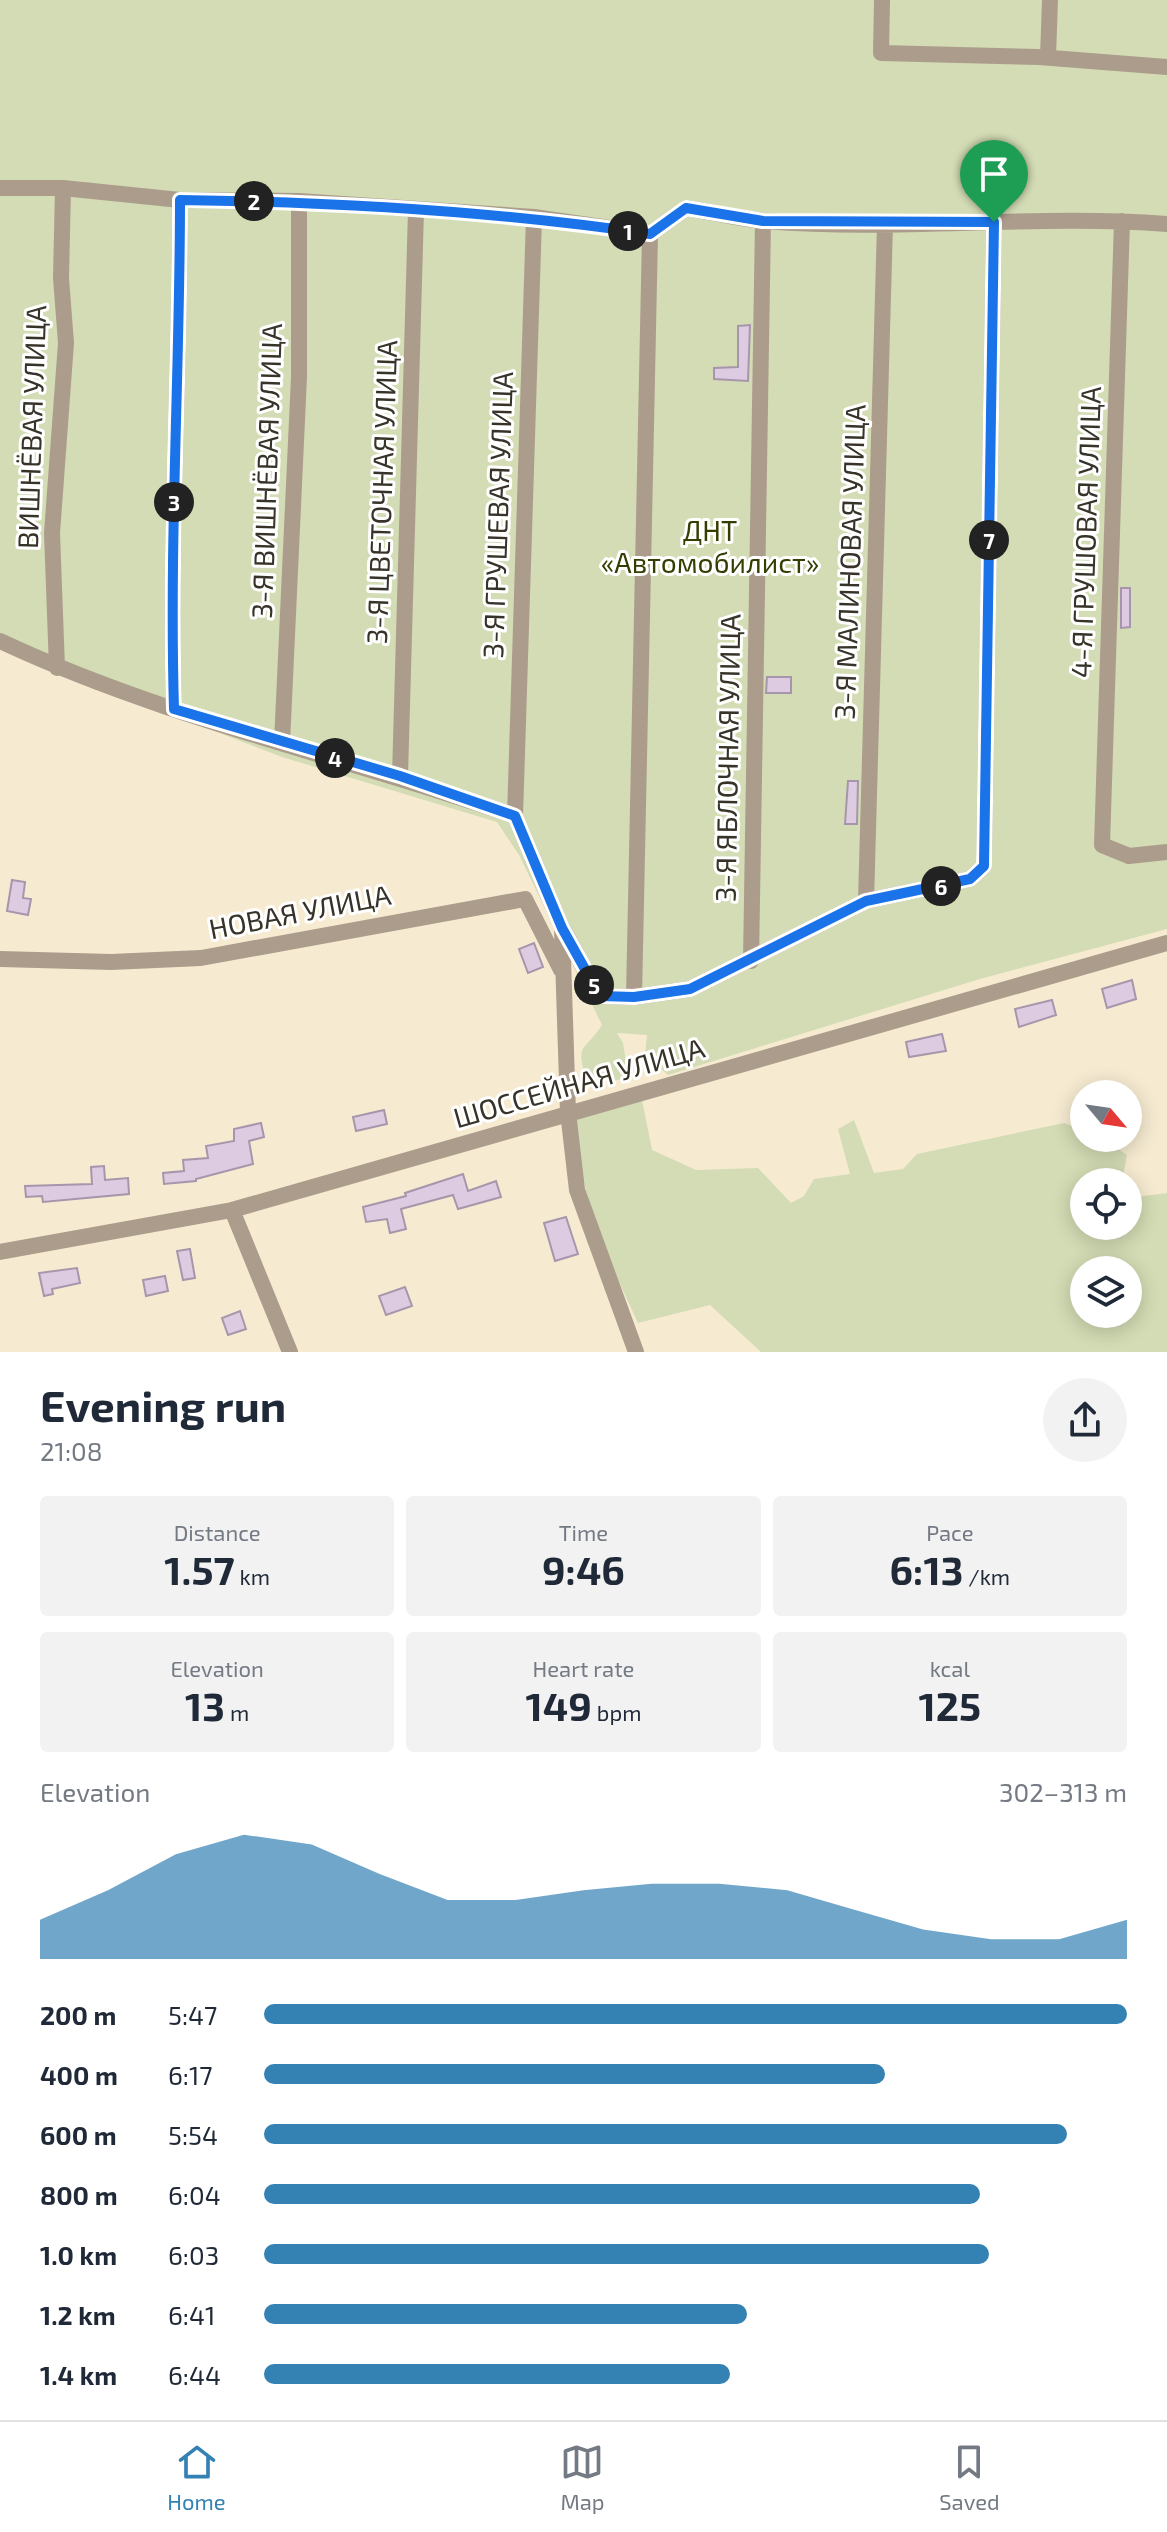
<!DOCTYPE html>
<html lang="en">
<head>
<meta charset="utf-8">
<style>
	:root { --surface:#fff; --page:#f2f2f3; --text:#1f2937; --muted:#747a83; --line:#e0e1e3; --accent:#3481b3 }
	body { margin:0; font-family:"Exo 2",sans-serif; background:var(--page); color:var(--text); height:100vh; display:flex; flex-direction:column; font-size:30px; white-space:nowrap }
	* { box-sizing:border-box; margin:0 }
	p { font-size:26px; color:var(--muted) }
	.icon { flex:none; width:44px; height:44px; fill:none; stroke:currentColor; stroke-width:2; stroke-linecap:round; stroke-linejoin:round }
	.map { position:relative; height:1352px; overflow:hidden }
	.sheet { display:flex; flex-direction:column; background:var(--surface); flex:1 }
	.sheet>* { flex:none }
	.needle { width:52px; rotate:119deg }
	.controls { position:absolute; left:1070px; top:1080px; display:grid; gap:16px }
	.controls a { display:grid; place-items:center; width:72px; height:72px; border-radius:50%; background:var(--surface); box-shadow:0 4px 20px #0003; font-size:40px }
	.pin { position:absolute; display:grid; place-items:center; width:68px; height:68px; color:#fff; margin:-82px -34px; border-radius:50% 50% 50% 0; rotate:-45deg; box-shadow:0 0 8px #0007 }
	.pin .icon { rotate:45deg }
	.km { position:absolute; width:40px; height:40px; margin:-20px; border-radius:50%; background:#222; color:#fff; font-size:22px; line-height:40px; text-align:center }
	.round { display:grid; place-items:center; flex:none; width:84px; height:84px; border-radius:42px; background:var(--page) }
	.overview { display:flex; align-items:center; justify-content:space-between; height:136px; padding:0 40px }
	h1 { font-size:44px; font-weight:700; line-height:60px }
	.figures { display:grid; grid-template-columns:repeat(3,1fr); gap:12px; height:136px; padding:8px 40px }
	.figures div { display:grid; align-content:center; border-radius:8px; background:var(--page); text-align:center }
	.figures b { font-size:40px; font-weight:700 }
	.figures small { font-size:22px; font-weight:400 }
	.figures p { font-size:22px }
	.chart { height:224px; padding:16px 40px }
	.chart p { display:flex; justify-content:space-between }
	.chart svg { width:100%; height:144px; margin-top:8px; fill:var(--accent); opacity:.7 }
	ul { padding:0 40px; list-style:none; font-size:26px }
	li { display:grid; grid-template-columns:128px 96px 1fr; align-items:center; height:60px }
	li i { height:20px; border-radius:10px; background:var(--accent) }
	.tabs { display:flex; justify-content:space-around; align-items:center; height:112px; border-top:2px solid var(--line); background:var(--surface); font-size:22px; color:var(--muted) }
	.tabs a { display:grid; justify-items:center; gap:4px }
	.tabs .active { color:var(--accent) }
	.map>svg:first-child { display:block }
	.green { fill:#d3dcb4; fill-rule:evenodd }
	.building { fill:#ddcbe2; stroke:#a796ab; stroke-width:2 }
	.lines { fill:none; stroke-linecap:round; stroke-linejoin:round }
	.minor { stroke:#ac9c8c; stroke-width:16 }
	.route-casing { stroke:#fff; stroke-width:16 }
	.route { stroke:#1a73e8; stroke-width:10 }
	.labels { text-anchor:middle; stroke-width:6; stroke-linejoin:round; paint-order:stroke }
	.street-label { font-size:28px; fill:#373329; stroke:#fff }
	.park-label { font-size:28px; fill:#353d01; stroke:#fff }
</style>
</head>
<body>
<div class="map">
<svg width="1167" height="1352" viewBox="0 0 1167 1352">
	<rect width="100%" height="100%" fill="#f6ebd1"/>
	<path class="green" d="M0,0H1167V929L980,979L668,1075L645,1054L647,1035L617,1033L623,1043L629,1079L587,1082C575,1041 583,1054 602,1025L519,855L497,822L282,757L0,649Z
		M642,1100L652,1150L696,1170L758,1168L791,1203L804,1196L814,1179L850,1174L838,1129L854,1120L874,1173L903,1169L917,1154L1064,1123L1084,1131V1138H1102L1127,1155L1122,1182H1084V1226H1128V1198L1167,1193V1352H761L710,1305L638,1323L600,1241L583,1180L576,1119ZM1084,1270H1128V1314H1084Z"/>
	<path class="building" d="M750,325L748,381L714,379V368L738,367V326Z
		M1121,588H1130V627L1121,628Z
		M767,677H791V693H766Z
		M848,781H858L857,824H845Z
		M12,880L25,882L23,898L31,899L28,915L7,911Z
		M534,943L543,967L528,973L519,949Z
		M1132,980L1136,999L1107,1008L1102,989Z
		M1052,1000L1056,1015L1019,1027L1015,1009Z
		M942,1034L946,1051L909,1057L906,1042Z
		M384,1110L387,1124L356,1131L353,1117Z
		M261,1123L264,1137L249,1141L253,1164L196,1179V1181L164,1184L163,1173L184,1171L183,1160L208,1158L206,1146L234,1141V1129Z
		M104,1166L105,1180L128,1178L129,1194L43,1202L42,1196L26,1197L25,1186L92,1184L91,1167Z
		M463,1174L468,1191L496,1181L501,1197L458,1209L453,1195L401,1209L406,1229L390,1233L387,1219L366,1222L363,1207L406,1196L405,1193Z
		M566,1217L578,1254L555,1261L544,1223Z
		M190,1249L195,1278L183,1280L177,1251Z
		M77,1268L80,1283L52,1289L53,1294L44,1296L39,1273Z
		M165,1276L168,1291L146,1296L143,1280Z
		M405,1287L412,1306L386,1315L379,1296Z
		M240,1311L246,1329L228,1335L222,1318Z"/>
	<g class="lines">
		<path class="minor" d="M882,0L881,53L1039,57L1167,67
			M1048,57L1050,0
			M0,188H63L180,200L299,201L534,217L650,234L686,208C712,212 738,219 765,221C898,232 1033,214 1167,224
			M534,217L515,816L562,928L568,1112L577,1190L636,1352
			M1122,221L1102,845L1129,856L1167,852
			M0,641C164,718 344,757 515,816
			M57,668L52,533L66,343L61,278L63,188
			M174,709C169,540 180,370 180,200
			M282,743L299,377V201
			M400,776L416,210
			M866,901L885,224
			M563,929L600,996L634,997L690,989L866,901L970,879L984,866L994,222
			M0,959L111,962L201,958L525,899L561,970
			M751,961L763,221
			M634,997L650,234
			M232,1210L290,1352
			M0,1252L232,1210L1167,943"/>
	</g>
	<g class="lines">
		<g class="route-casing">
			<path id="route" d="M180,200C338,202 494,211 650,234L686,208L763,221L994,222L984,866L970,879L866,901L690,989L634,997L600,996L562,928L515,816L400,776L174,709C169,540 180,370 180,200Z"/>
		</g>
		<use href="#route" class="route"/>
	</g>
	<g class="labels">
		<g class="street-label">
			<text transform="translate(32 427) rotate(-88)" y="10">ВИШНЁВАЯ УЛИЦА</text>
			<text transform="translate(267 471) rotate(-88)" y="10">3-Я ВИШНЁВАЯ УЛИЦА</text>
			<text transform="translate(382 492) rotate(-88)" y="10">3-Я ЦВЕТОЧНАЯ УЛИЦА</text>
			<text transform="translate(498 515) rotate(-88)" y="10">3-Я ГРУШЕВАЯ УЛИЦА</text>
			<text transform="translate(1086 532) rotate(-88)" y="10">4-Я ГРУШОВАЯ УЛИЦА</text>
			<text transform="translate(850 562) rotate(-88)" y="10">3-Я МАЛИНОВАЯ УЛИЦА</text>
			<text transform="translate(728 758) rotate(-89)" y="10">3-Я ЯБЛОЧНАЯ УЛИЦА</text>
			<text transform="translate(300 912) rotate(-11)" y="10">НОВАЯ УЛИЦА</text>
			<text transform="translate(579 1083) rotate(-16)" y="10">ШОССЕЙНАЯ УЛИЦА</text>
		</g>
		<g class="park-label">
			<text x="710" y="541">ДНТ<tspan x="710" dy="32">«Автомобилист»</tspan></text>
		</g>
	</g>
</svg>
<div class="controls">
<a><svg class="needle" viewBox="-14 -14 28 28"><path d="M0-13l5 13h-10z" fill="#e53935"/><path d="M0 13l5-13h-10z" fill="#747a83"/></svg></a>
<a><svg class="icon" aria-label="locate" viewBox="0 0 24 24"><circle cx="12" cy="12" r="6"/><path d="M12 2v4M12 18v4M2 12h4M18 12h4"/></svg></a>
<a><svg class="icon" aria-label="layers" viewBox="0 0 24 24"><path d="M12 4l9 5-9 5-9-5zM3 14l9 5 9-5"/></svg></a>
</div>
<div class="pin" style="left:994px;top:222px;background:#1e9e55"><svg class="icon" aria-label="arrive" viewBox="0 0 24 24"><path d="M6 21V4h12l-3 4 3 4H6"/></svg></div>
<b class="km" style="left:628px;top:231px">1</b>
<b class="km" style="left:254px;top:201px">2</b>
<b class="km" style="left:174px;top:502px">3</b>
<b class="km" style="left:335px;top:758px">4</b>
<b class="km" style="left:594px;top:985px">5</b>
<b class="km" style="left:941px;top:886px">6</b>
<b class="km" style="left:989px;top:540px">7</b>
</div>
<section class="sheet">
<div class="overview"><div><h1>Evening run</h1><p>21:08</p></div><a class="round"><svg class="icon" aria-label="share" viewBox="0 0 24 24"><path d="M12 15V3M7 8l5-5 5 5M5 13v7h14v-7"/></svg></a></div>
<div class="figures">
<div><p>Distance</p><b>1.57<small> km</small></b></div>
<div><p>Time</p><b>9:46</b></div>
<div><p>Pace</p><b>6:13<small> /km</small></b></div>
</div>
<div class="figures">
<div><p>Elevation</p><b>13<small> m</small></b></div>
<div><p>Heart rate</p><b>149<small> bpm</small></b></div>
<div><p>kcal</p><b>125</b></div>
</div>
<div class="chart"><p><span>Elevation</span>302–313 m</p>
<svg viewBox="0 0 160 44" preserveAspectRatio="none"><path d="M0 44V32L10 23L20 12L30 6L40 9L50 18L60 26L70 26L80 23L90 21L100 21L110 23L120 29L130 35L140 38L150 38L160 32V44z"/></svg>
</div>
<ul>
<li><b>200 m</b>5:47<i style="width:100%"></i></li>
<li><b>400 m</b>6:17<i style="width:72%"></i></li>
<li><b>600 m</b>5:54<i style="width:93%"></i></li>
<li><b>800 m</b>6:04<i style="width:83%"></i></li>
<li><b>1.0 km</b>6:03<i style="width:84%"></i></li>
<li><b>1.2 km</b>6:41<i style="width:56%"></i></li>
<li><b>1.4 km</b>6:44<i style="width:54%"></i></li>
</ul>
</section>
<nav class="tabs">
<a class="active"><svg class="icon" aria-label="home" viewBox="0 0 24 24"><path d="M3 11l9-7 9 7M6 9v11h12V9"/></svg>Home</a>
<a><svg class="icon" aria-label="map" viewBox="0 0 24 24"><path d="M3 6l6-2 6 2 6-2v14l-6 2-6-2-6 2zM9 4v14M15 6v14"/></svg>Map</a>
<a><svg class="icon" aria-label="saved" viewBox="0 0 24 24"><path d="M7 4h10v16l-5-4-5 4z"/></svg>Saved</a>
</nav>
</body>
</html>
